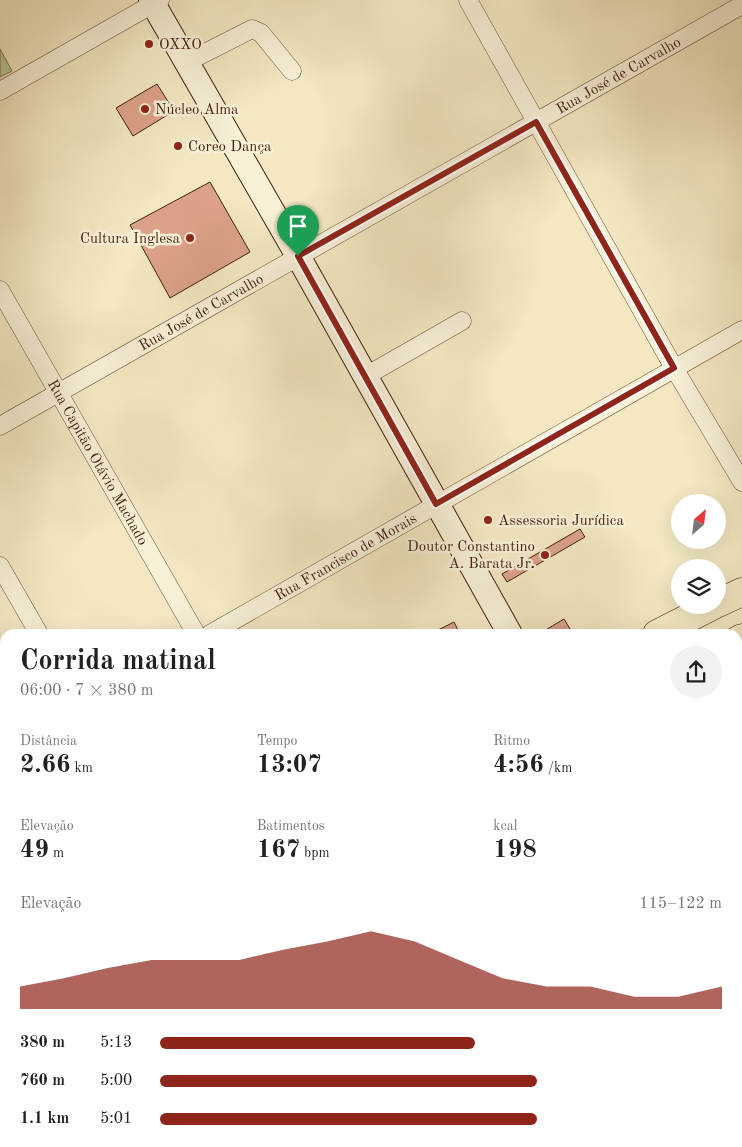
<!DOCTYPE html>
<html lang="pt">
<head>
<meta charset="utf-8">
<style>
	:root { --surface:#fff; --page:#f2f2f2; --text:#222; --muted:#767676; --accent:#8f2418 }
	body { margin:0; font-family:"Old Standard TT",serif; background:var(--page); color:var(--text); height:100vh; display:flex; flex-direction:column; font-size:19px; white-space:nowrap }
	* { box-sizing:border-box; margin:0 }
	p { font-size:16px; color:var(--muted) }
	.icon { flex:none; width:28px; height:28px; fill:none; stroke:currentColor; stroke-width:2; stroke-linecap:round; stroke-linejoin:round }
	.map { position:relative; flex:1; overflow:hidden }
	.details { position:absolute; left:0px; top:629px; width:742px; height:519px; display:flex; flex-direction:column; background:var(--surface); border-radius:15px 15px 0 0; box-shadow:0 5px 20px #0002 }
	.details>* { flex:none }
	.needle { width:32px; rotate:28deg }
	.tools { position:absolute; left:671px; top:494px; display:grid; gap:10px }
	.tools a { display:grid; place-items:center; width:55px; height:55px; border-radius:50%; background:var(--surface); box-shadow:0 5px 20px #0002; font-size:25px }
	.pin { position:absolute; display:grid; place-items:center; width:42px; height:42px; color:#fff; margin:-51px -21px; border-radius:50% 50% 50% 0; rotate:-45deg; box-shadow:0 0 5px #0007 }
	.pin .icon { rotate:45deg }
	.round { display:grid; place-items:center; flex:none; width:52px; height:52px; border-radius:26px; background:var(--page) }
	.overview { display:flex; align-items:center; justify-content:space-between; height:85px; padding:0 20px }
	h1 { font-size:28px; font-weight:800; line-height:38px }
	.stats { display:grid; grid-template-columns:repeat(3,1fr); gap:8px; height:85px; padding:5px 20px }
	.stats div { display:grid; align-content:center }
	.stats b { font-size:25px; font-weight:800 }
	.stats small { font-size:14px; font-weight:400 }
	.stats p { font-size:14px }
	.chart { height:140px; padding:10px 20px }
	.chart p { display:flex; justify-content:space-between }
	.chart svg { width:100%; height:90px; margin-top:5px; fill:var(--accent); opacity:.7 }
	ul { padding:0 20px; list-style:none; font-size:16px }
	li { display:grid; grid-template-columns:80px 60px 1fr; align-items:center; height:38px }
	li i { height:12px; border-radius:6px; background:var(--accent) }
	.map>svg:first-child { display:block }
	.green { fill:#b6c797; stroke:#7c7354 }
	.building { fill:#dca289; stroke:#421f10 }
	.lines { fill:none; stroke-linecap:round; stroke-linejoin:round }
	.street-casing { stroke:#6e513c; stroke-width:19 }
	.secondary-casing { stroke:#421f10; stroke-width:26 }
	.primary-casing { stroke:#421f10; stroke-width:29 }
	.street { stroke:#f7f0d7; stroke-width:18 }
	.secondary { stroke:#f7f0d7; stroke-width:24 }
	.primary { stroke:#f3e8c2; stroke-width:28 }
	.route-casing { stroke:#fff; stroke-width:10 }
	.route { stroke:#8f2418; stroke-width:6 }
	.poi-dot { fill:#8f2418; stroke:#f7f0d7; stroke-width:2 }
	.labels { text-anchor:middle; stroke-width:5; stroke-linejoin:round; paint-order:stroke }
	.poi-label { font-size:15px; fill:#421f10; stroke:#f7f0d7; text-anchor:start }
	.street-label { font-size:15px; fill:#421f10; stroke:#f7f0d7 }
</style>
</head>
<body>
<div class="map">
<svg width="742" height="1147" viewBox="0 0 742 1147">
	<rect width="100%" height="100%" fill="#f3e8c2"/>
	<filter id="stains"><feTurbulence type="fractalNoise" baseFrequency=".004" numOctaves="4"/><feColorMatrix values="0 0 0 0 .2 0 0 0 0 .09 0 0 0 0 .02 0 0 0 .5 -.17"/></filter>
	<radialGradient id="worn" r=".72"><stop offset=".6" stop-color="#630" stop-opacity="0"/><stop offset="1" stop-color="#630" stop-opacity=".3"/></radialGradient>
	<path class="green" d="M0,49L12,71L0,77Z"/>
	<path class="building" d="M157,84L174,111L133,136L116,108Z
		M210,182L250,252L170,298L130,225Z
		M580,529L585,537L507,582L502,574Z
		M564,619L573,634H539Z
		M454,622L460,634H430Z
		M740,666L742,669V752L738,744V667Z
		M738,744L742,752V803L738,805Z
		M742,803V839L738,832V805Z
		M0,896L5,905V1010L0,1013Z"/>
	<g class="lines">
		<g class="street-casing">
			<g id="street">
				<path d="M468,0L674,368L742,482"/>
				<path d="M187,62L252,29L261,33L292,71"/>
				<path d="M0,91L160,0"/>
				<path id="s1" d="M0,290L196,634"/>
				<path d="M364,377L462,321"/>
				<path id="s2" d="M0,426L742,5"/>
				<path d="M0,566L39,634"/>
				<path id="s3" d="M210,634L742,330"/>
			</g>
		</g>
		<g class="secondary-casing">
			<path id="secondary" d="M151,0L298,256L510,634
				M0,848L5,857
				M738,1042L742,1050
				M168,1142L170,1147"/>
		</g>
		<g class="primary-casing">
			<path id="primary" d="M718,603L742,592
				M657,634L714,605
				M738,640L742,638
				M738,959L742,956
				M0,1038L5,1035
				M0,1090L5,1087
				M404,1147L412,1142"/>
		</g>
		<use href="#street" class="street"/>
		<use href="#secondary" class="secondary"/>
		<use href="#primary" class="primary"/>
	</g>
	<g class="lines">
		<g class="route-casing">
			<path id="route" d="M536,122L674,368L436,504L298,256Z"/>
		</g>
		<use href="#route" class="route"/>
	</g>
	<g class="poi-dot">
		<circle cx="149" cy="44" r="5"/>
		<circle cx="145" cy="109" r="5"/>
		<circle cx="178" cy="146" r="5"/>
		<circle cx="190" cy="238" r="5"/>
		<circle cx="488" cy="520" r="5"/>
		<circle cx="545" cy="555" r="5"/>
	</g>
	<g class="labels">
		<g class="poi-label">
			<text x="159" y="49">OXXO</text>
			<text x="155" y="114">Núcleo Alma</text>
			<text x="188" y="151">Coreo Dança</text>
			<text x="180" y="243" text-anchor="end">Cultura Inglesa</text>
			<text x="498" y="525">Assessoria Jurídica</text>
			<text x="535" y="551" text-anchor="end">Doutor Constantino<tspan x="535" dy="17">A. Barata Jr.</tspan></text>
		</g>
		<g class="street-label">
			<text dy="5" stroke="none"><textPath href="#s2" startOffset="711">Rua José de Carvalho</textPath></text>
			<text dy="5" stroke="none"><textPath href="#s2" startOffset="231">Rua José de Carvalho</textPath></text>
			<text dy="5" stroke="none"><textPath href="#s1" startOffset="198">Rua Capitão Otávio Machado</textPath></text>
			<text dy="5" stroke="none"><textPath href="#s3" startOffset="156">Rua Francisco de Morais</textPath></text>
		</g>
	</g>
	<rect width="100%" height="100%" filter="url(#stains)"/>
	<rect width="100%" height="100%" fill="url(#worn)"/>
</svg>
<div class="tools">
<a><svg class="needle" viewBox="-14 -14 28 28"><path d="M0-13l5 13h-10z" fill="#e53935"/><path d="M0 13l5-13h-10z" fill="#767676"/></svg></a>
<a><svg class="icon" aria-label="layers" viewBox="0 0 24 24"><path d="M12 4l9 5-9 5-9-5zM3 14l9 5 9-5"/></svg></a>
</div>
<div class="pin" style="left:298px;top:256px;background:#1e9e55"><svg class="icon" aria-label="arrive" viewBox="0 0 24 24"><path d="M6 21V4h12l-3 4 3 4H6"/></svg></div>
<section class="details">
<div class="overview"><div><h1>Corrida matinal</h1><p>06:00 · 7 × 380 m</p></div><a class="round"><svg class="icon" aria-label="share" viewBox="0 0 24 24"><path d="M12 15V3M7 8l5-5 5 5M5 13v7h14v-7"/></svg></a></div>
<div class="stats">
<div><p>Distância</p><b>2.66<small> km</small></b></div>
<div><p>Tempo</p><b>13:07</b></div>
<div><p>Ritmo</p><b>4:56<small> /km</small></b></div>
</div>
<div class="stats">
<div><p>Elevação</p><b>49<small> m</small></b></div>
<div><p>Batimentos</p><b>167<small> bpm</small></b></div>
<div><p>kcal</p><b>198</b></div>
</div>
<div class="chart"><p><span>Elevação</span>115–122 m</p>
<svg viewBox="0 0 160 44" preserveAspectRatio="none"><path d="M0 44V33L10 29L20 24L30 20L40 20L50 20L60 15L70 11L80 6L90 11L100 20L110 29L120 33L130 33L140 38L150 38L160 33V44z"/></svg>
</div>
<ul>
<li><b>380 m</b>5:13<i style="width:56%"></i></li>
<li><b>760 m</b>5:00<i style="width:67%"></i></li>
<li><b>1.1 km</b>5:01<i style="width:67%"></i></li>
</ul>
</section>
</div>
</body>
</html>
